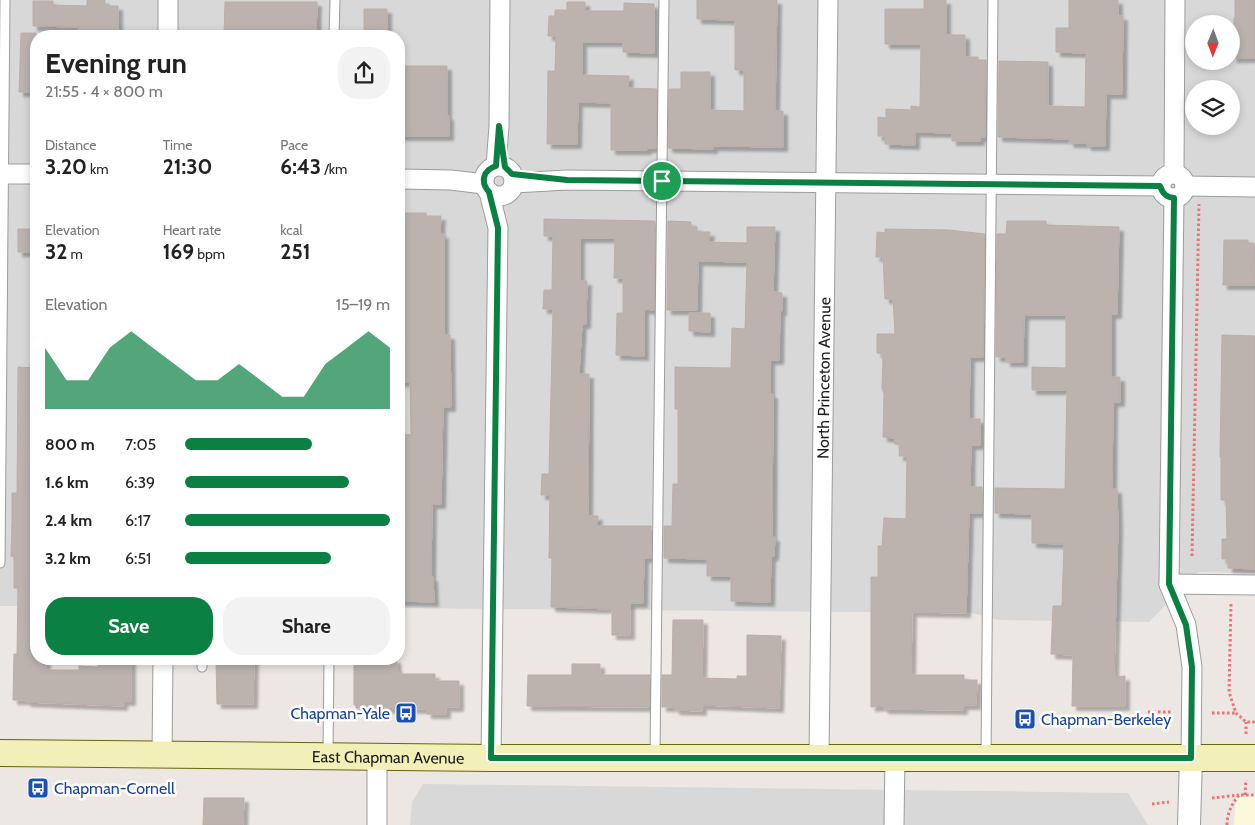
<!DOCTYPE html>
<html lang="en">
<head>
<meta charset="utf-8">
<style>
	:root { --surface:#fff; --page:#f2f2f2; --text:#222; --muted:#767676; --accent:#0b8043 }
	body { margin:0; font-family:Cabin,sans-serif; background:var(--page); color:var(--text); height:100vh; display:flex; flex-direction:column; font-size:19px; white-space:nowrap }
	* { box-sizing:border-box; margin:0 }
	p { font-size:16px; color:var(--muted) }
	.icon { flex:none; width:28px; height:28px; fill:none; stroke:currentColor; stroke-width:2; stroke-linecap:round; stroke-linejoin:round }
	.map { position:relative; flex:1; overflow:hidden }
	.panel { position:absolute; left:30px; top:30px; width:375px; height:635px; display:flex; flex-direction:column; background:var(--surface); border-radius:20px; box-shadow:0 2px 8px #0003 }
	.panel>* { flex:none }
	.needle { width:32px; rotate:181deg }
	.tools { position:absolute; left:1185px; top:15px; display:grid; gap:10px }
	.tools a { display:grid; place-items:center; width:55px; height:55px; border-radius:50%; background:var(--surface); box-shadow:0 2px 8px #0003; font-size:25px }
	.pin { position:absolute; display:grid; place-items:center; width:42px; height:42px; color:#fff; margin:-21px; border:2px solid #fff; border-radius:50%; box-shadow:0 1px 5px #0007 }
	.round { display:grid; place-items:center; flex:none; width:52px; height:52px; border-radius:20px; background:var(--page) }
	.head { display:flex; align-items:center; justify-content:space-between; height:85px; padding:0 15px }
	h1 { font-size:28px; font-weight:700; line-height:38px }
	.metrics { display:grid; grid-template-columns:repeat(3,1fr); gap:8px; height:85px; padding:5px 15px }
	.metrics div { display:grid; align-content:center }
	.metrics b { font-size:21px; font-weight:700 }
	.metrics small { font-size:14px; font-weight:400 }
	.metrics p { font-size:14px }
	.chart { height:140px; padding:10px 15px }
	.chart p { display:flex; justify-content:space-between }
	.chart svg { width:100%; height:90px; margin-top:5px; fill:var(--accent); opacity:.7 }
	.button { display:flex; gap:10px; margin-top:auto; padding:10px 15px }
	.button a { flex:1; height:58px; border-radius:20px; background:var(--accent); color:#fff; font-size:20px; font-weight:700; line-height:58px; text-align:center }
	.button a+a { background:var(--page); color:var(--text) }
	ul { padding:0 15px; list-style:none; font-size:16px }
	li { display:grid; grid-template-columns:80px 60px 1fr; align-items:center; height:38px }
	li i { height:12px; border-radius:6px; background:var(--accent) }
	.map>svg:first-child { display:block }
	.residential { fill:#d9d8d8; fill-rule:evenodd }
	.education { fill:#fbf8db }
	.building { fill:#bcb3af; stroke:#bcada6; filter:url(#shadow) }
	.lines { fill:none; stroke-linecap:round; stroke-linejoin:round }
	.service-casing { stroke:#9c9c9c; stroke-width:11 }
	.minor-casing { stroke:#9c9c9c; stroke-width:21 }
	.tertiary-casing { stroke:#9c9c9c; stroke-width:24 }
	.secondary-casing { stroke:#66660e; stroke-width:28 }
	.path { stroke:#ec7374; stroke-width:3; stroke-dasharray:2.5 2.5; stroke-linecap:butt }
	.service { stroke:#fff; stroke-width:9 }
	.minor { stroke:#fff; stroke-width:19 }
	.tertiary { stroke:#fff; stroke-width:22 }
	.secondary { stroke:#f3efb9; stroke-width:26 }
	.route-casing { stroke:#fff; stroke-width:10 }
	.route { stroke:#0b8043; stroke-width:6 }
	.labels { text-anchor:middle; stroke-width:5; stroke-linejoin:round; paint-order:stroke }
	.street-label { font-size:16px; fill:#1b1b1b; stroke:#fff }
	.transit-label { font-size:16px; fill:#164399; stroke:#fff; text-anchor:start }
</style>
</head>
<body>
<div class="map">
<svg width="1255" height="825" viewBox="0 0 1255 825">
	<defs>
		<filter id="shadow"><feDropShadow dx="4.5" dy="4.5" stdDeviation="1" flood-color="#0004"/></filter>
	</defs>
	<rect width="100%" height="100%" fill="#ece7e2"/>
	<path class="residential" d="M0,0H1255V573L1198,572L1149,622L998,620L972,613L399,608V36H36V606H0ZM1194,24H1231V61H1194ZM1194,89H1231V126H1194Z
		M423,784L1128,793L1148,825H410L412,802Z"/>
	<path class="education" d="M1255,796V825H1234L1236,797Z"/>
	<path class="building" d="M87,0H105V6H118V36H79V27L33,26V1H53V5L87,6Z
		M697,0H777L775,111H783V147L713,146V149L668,148L669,89H681V72H710V110L744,111V70H735V20L697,19Z
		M924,0H946V35H965V57H978V60H986L985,137H980V141H952V133L915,132V145L885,144V136H878V117L886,118V109L911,110V106L920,107L921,44H885V9H924Z
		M1069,0H1118V16H1123L1122,94H1106L1105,146H1087V143H1069L1070,139L998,137L999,61L1048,62V106L1085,107L1086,53L1056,52V28H1069Z
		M1235,0H1255V58H1233V53H1231V35H1234V18H1235Z
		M225,2H317L316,36H224Z
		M567,2H585V11H624V3L654,4V53L623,52V42H582V75L629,76L628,88L657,89L656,148H647V150H611V103L578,102L577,144H547L548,71H555L556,36H548L549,16H555V10H567Z
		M364,9H387V36H364Z
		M21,33H36V92H19Z
		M401,66H447V116H449V136H400Z
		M399,213H426V216H441L440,234H444V335H450L451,407H443L441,504H432L431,577H433L434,602L399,601V511H403V457H399V434L411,435L410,382H399Z
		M544,219L655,221L654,310L644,309V356L616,355L617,313H623V278H614L615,238H580V281H587L586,324H582L579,374H589L588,516H598L597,526H651V558H644L643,603H630V635H612V609L551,607L552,558H549L550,495H541L542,474H549L553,309H543L544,290H552L553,236H544Z
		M668,221L691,222V227H697V232H710L709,242L747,243V227H775L773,292L782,293V311H780L779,360H770V394H773L772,537H775L774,556H771L770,602L731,601V576H707V559L664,558V526H672L673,484H678V409H675V367L731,368L732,328L745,329L747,262L698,261L697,310H667Z
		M1007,221H1046V225L1119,227L1117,314H1111V377H1120V402H1113L1112,489H1117L1118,527L1114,673L1115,677L1125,676V706H1072L1073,655L1051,654L1053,606H1062L1064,544L1032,543V514L995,513V488L1065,489L1067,390H1032V367L1066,368V315H1024L1023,362H1006V357H996L997,234H1006Z
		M18,229H36V252H18Z
		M885,229L949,230L985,234L983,357H970L969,419H980V445H971L970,487H982V513H969L966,613L912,612L911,675H964V680H977L976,705H963V710L884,709L883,706L871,707V577H878V546H882L884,518L906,519L907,456H899L900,445L895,444V438L883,437L884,394L882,388L883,358V354L877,353V334H895L893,299H885L883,257H876L877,232L885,233Z
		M1224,240H1248V243H1254L1255,285H1223Z
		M689,313H710V332L689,331Z
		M1222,335L1255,336V569L1228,568V559H1222V539H1227L1226,500H1221V457H1220Z
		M18,367L36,368V588L34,655H36V659H46V670H79V666L98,667V659H131V701H123V706L26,702V700H13L14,654H17L18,588H14V557L11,556L12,522V493H17Z
		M673,620H703L702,678L737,679V676H747V635L781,636L779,708L702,705V711L675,710V707H662V675H672Z
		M216,659H254L253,704H217Z
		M354,659H396L398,674H435V681H459V707H446V714H427V709L356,708V705H354Z
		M572,664H600V675H650L649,707L527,706L528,675H572Z
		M204,798H244L243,825H203Z"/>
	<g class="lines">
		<g class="service-casing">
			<path id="service" d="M334,36L335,0
				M0,563L5,0
				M202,659V667
				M328,753L329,659
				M655,755L664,0
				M986,757L993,0"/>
		</g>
		<g class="minor-casing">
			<g id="minor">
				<path d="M168,36V0"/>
				<circle cx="499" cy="181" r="15"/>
				<path d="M496,166L499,126L500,0"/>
				<circle cx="1173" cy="186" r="12"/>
				<path d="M0,174H36"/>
				<path d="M1174,174L1175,0"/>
				<path d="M399,179L451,180L484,184"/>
				<path d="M514,183L567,180L1160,186"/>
				<path d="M1185,186L1255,187"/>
				<path d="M489,192L498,228L491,758"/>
				<path d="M1174,198L1169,584L1186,625L1192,667L1191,758"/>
				<path d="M1169,584L1255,585"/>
				<path d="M162,754L163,659"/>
				<path id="s1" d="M819,757L828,0"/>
				<path d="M377,825V757"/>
				<path d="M894,825L895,757"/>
			</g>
		</g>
		<g class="tertiary-casing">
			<path id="tertiary" d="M1189,825L1191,758"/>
		</g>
		<g class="secondary-casing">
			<g id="secondary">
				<path id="s2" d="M0,753L491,758H1255"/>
			</g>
		</g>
		<path class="path" d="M1192,556L1199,204
			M1231,604L1229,692L1236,713L1246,722H1255
			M1148,712H1173
			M1212,713H1236
			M1246,734V722
			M1245,795L1246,780
			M1212,798L1239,795
			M1152,804L1169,802
			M1227,825C1227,814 1232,803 1239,795H1255"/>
		<use href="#service" class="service"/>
		<use href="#minor" class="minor"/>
		<use href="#tertiary" class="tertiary"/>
		<use href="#secondary" class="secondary"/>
	</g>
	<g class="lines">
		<g class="route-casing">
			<path id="route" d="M499,126L505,167L512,174L567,180L1160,186C1163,194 1166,197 1174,198L1169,584L1186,625L1192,667L1191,758H491L498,228L489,192C480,182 483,170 496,166Z"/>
		</g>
		<use href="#route" class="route"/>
	</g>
	<defs>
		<g id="bus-square" transform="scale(1.125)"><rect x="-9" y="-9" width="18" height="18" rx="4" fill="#1a4fb4" stroke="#fff"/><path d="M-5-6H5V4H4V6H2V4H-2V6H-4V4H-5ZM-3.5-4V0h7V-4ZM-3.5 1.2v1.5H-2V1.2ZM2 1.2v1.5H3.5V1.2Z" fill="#fff"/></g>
	</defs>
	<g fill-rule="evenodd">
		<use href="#bus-square" x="406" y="713"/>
		<use href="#bus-square" x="1025" y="719"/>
		<use href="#bus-square" x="38" y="788"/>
	</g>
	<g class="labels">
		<g class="street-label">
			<text dy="6" stroke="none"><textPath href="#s1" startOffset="379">North Princeton Avenue</textPath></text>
			<text dy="6" stroke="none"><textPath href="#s2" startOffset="388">East Chapman Avenue</textPath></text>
		</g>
		<g class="transit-label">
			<text x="390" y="719" text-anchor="end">Chapman-Yale</text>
			<text x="1041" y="725">Chapman-Berkeley</text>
			<text x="54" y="794">Chapman-Cornell</text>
		</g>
	</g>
</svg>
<div class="tools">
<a><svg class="needle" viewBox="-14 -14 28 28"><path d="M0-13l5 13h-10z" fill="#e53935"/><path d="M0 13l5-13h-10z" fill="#767676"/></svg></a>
<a><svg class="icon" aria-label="layers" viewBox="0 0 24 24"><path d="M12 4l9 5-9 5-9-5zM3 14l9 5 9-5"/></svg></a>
</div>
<div class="pin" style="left:662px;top:181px;background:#1e9e55"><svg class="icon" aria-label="arrive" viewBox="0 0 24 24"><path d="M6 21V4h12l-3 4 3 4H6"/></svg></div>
<section class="panel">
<div class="head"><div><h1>Evening run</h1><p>21:55 · 4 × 800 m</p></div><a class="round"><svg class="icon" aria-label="share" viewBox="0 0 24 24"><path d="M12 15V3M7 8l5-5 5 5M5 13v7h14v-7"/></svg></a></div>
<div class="metrics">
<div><p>Distance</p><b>3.20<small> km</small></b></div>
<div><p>Time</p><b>21:30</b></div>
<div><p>Pace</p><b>6:43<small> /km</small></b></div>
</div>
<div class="metrics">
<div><p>Elevation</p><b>32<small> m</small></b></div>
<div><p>Heart rate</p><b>169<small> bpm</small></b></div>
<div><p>kcal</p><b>251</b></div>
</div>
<div class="chart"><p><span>Elevation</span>15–19 m</p>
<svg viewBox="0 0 160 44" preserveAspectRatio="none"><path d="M0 44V14L10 30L20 30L30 14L40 6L50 14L60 22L70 30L80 30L90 22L100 30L110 38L120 38L130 22L140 14L150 6L160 14V44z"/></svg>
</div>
<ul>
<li><b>800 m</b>7:05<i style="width:62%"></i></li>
<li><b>1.6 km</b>6:39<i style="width:80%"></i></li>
<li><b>2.4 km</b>6:17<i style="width:100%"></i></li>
<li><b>3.2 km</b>6:51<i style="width:71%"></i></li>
</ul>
<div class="button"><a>Save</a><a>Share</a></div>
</section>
</div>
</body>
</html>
